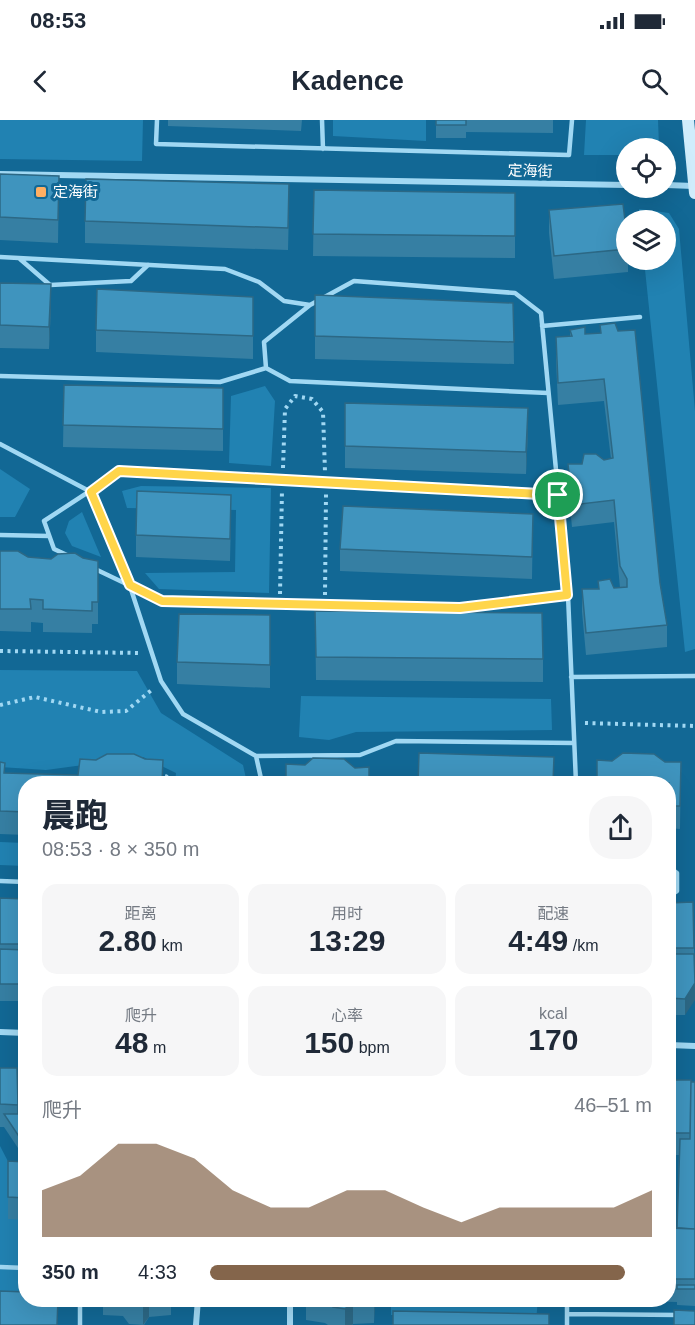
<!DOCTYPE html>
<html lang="zh">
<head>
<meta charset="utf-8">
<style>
	:root { --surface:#fff; --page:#f6f6f7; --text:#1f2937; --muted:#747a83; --accent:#84654b }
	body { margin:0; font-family:Helvetica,"Noto Sans SC",sans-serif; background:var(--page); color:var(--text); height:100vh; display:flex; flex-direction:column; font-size:22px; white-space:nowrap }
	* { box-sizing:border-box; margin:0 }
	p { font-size:20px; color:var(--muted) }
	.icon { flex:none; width:33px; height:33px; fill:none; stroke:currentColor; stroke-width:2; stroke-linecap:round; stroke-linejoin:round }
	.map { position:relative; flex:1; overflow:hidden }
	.side { position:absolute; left:18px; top:656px; width:658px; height:531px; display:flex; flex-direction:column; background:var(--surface); border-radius:24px; box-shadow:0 6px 24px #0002 }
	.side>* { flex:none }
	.controls { position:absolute; left:616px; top:18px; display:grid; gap:12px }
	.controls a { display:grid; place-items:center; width:60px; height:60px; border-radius:50%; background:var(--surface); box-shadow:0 6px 24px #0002; font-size:30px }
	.pin { position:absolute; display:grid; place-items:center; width:51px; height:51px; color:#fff; margin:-26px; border:3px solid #fff; border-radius:50%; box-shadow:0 2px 6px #0007 }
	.round { display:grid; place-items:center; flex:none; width:63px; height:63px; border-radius:24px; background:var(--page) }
	.overview { display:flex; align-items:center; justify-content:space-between; height:102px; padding:0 24px }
	h1 { font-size:33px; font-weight:800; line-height:45px }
	.figures { display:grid; grid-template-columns:repeat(3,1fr); gap:9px; height:102px; padding:6px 24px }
	.figures div { display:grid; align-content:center; border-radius:15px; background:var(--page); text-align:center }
	.figures b { font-size:30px; font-weight:800 }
	.figures small { font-size:16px; font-weight:400 }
	.figures p { font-size:16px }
	.chart { height:168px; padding:12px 24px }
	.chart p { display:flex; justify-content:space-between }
	.chart svg { width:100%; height:108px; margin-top:6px; fill:var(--accent); opacity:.7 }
	ul { padding:0 24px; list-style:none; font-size:20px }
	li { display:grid; grid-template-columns:96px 72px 1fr; align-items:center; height:45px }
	li i { height:15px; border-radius:8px; background:var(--accent) }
	.status { display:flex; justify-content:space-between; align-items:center; height:42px; padding:0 30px; background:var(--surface); direction:ltr }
	.status svg { height:16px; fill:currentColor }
	header { display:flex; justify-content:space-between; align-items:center; height:78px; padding:0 24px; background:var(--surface); font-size:27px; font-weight:800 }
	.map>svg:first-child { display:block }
	.green { fill:#2182b2 }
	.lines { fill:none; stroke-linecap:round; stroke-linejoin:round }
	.path { stroke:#a1d8f3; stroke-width:4; stroke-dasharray:3 4.5; stroke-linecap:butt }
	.service { stroke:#a1d8f3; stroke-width:4.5 }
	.minor { stroke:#a1d8f3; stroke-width:6 }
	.secondary { stroke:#d0edfc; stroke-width:12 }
	.wall { fill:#367fa3 }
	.shaded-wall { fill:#2c6885 }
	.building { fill:#3f94be; stroke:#2c6885; stroke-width:1.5 }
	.route-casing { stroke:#fff; stroke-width:12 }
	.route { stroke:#ffd54a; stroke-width:8 }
	.poi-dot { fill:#ffaf63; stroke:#126895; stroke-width:2 }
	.labels { text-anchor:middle; stroke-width:6; stroke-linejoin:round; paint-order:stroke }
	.street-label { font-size:15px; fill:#fff; stroke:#126895 }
	.poi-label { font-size:15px; fill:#fff; stroke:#126895; text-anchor:start }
</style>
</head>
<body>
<div class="status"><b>08:53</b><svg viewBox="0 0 49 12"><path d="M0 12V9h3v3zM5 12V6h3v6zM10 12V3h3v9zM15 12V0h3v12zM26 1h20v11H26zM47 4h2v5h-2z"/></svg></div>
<header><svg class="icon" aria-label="back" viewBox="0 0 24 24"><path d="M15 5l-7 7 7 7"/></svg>Kadence<svg class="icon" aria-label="search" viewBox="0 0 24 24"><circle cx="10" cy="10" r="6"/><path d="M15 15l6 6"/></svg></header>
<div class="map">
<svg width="695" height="1205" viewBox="0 0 695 1205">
	<rect width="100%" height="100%" fill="#126895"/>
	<path class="green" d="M0,0H143L142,41L0,39Z
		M333,0H426V21L333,16Z
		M586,0H658L659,27L627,28V35H584Z
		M639,89L669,93L679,109L695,291V529L685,532L644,140H666V100H640Z
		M265,266L275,281L271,346L229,343L231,276Z
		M0,349L30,369L15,397H0Z
		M141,366L271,368L269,473L159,469L145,453L235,452L236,390L127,388L122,371Z
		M82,392L101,437L72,426L65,413L69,401Z
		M0,550L137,551L161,593L243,645L247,663H175L176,653L143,637L46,650L0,647Z
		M301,576L551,579L552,610L356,612L329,620L299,617Z
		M0,722L25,723V746L0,745Z
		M0,1026L25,1074L26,1179L57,1181L0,1179Z
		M391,1179H538L536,1201L391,1195Z"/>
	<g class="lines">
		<path class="path" d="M283,348L285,289L295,276L312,279L323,292L325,352
			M280,474L282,370
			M325,475L326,374
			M0,531L140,533
			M0,585L35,577L101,592L126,591L154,568
			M585,603L695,606
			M158,653L182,663"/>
		<path class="service" d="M157,0L156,24L569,35L572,0
			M322,0L323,29
			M0,137L225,149L259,162L284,181L310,185L354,161L515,173L541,193L568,475L576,663
			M20,139L50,165L131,161L148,145
			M310,185L264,222L266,248L290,261L548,273
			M542,206L640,197
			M0,256L220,262L266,248
			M0,324L91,372L126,454L161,561L183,594L256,636L262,663
			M0,415L49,416
			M69,436L54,429L44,401L119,352L558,375
			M93,448L162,481L460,488L568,475
			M571,557L695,556
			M256,636L360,635L396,621L574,623
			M669,747L677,753V771L669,776
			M0,761L26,762
			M0,1147L26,1148
			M80,1179V1205
			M567,1194L680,1195
			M567,1205V1179"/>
		<path class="minor" d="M0,54L627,65
			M666,65L694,66
			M0,912L26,913
			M669,925L695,926
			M290,1179V1205
			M196,1205L198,1179"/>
		<path class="secondary" d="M688,0L695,73"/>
	</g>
	<path class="wall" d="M168,0H302L301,11L168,6Z
		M436,0H553V13L466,12V18H436Z
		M0,54L59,56L58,123L0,120Z
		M314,70L515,73V138L313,136Z
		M289,87L288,130L85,123V101Z
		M549,90L627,117V140H628V152L554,159L549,113Z
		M0,163L51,187L49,229L0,228Z
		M315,175L513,183L514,244L315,239Z
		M253,177V239L96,232V210Z
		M600,205L660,463L667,505V527L586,535L582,492V469L620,468L614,402L572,407L568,367V344H582L611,339L604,281L558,285L556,240V217L570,216V210L585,214L600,213Z
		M64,265L223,268V331L63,327Z
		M345,283L528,311L526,354L345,348Z
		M533,394L532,459L340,451V429Z
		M231,397L230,441L136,437V415Z
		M0,431L28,437L51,439L83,438L98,441V504H92V513L43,512V503L31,502V512L0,511Z
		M315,491L543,539V562L316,560Z
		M270,495V568L177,564V542Z
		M612,641L681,642L680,709L669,708V663Z
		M0,642L5,653L163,663H26V715L0,714Z
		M0,778L26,779V881H0Z
		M669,783L694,828L695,850L685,895H669Z
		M0,948L18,958L26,959V1040L4,1007H0Z
		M669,960L695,962V1186L677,1185V1182L586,1180V1179H669V1108H677L679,1035H669Z
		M8,1041L26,1042V1100L8,1099Z
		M103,1179H171V1195L149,1197L144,1205L129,1204L123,1196L103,1195Z
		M306,1179H375L374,1203L353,1204L352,1205H328L325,1203L306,1200Z"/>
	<path class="shaded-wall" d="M51,164V187L49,229V207Z
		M528,288V311L526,354V332Z
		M695,863V880L685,895V879Z
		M146,1179H149V1197L143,1205V1184Z
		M374,1179H375L374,1203Z
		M353,1181V1204L352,1205H345V1189Z"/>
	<path class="building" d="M436,0H466V5H436Z
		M0,54L59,56L58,100L0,97Z
		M86,59L289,64L288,108L85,101Z
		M314,70L515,73V116L313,114Z
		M623,84L627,117V129L554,136L549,90Z
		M0,163L51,164L49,207L0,205Z
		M97,169L253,177V216L96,210Z
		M315,175L513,183L514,222L315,216Z
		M615,203L618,211L635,210L660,463L667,505L586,513L582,469H599L598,461L610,459L614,468L627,467V459L620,446L614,380L572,385L568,344H582L584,334H596L604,340L613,338L604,259L558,263L556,217L572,216L570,210L585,207V214L601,213L600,205Z
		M64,265L223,268V309L63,305Z
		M345,283L528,288L526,332L345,326Z
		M137,371L231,375L230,419L136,415Z
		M343,386L533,394L532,437L340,429Z
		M0,431H18L28,437L51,439L58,434L75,433L83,438L98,441V482H92V491L43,489V480L30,479L31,489H0Z
		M315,491L542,493L543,539L316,537Z
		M179,494L270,495V545L177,542Z
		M419,633L554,637L553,663H418Z
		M623,633L654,634L665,642H681L680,686H669V663H597V640L612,641Z
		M107,634H134L145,639L163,640L162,663H26V692L0,691V642L5,643L4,653L78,655L80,639L96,640Z
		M313,638L344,639L355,648L369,647V663H286V644L305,645Z
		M0,778L26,779V824H0Z
		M693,782L694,828H669V783Z
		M0,829L26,830V864H0Z
		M669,834H694L695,863L685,879L669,878Z
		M0,948H17L18,985L0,984Z
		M18,958L26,959V1027L4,994H18Z
		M669,960H691L690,1013H669Z
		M691,962H695V1109L677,1108L680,1019H690Z
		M8,1041L26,1042V1078L8,1077Z
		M669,1108L695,1109V1159H669Z
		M677,1165H695V1169H677Z
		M0,1171L26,1172V1179H58L57,1205H0Z
		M127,1179H146L143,1184L129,1182Z
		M315,1179H374V1181H353L345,1189L333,1187L325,1180Z
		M674,1190L695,1191V1205H674Z
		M393,1191L549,1194V1205H393Z"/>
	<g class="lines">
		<g class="route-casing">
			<path id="route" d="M119,351L558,375L567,475L460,488L162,481L130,465L91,372Z"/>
		</g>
		<use href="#route" class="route"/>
	</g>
	<rect class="poi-dot" x="35" y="66" width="12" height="12" rx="3"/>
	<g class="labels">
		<g class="street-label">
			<text transform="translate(530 51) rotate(1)" y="5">定海街</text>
		</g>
		<g class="poi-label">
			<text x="53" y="77">定海街</text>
		</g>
	</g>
</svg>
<div class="controls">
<a><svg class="icon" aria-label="locate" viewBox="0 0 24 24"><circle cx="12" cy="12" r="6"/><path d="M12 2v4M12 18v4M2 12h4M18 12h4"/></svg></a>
<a><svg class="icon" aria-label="layers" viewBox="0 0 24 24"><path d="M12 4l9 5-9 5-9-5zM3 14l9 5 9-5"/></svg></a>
</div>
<div class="pin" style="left:558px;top:375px;background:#1e9e55"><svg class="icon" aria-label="arrive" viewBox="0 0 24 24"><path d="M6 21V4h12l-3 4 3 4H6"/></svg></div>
<section class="side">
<div class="overview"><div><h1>晨跑</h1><p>08:53 · 8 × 350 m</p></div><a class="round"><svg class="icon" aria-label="share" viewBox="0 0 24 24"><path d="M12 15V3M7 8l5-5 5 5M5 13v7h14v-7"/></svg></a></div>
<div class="figures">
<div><p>距离</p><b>2.80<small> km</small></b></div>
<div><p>用时</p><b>13:29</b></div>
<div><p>配速</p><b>4:49<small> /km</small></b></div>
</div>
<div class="figures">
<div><p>爬升</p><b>48<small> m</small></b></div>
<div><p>心率</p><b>150<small> bpm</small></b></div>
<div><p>kcal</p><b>170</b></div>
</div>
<div class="chart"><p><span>爬升</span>46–51 m</p>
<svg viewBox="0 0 160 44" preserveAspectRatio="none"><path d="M0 44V25L10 19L20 6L30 6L40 12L50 25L60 32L70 32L80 25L90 25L100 32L110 38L120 32L130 32L140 32L150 32L160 25V44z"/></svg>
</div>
<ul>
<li><b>350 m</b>4:33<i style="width:94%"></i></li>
</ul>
</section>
</div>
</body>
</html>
